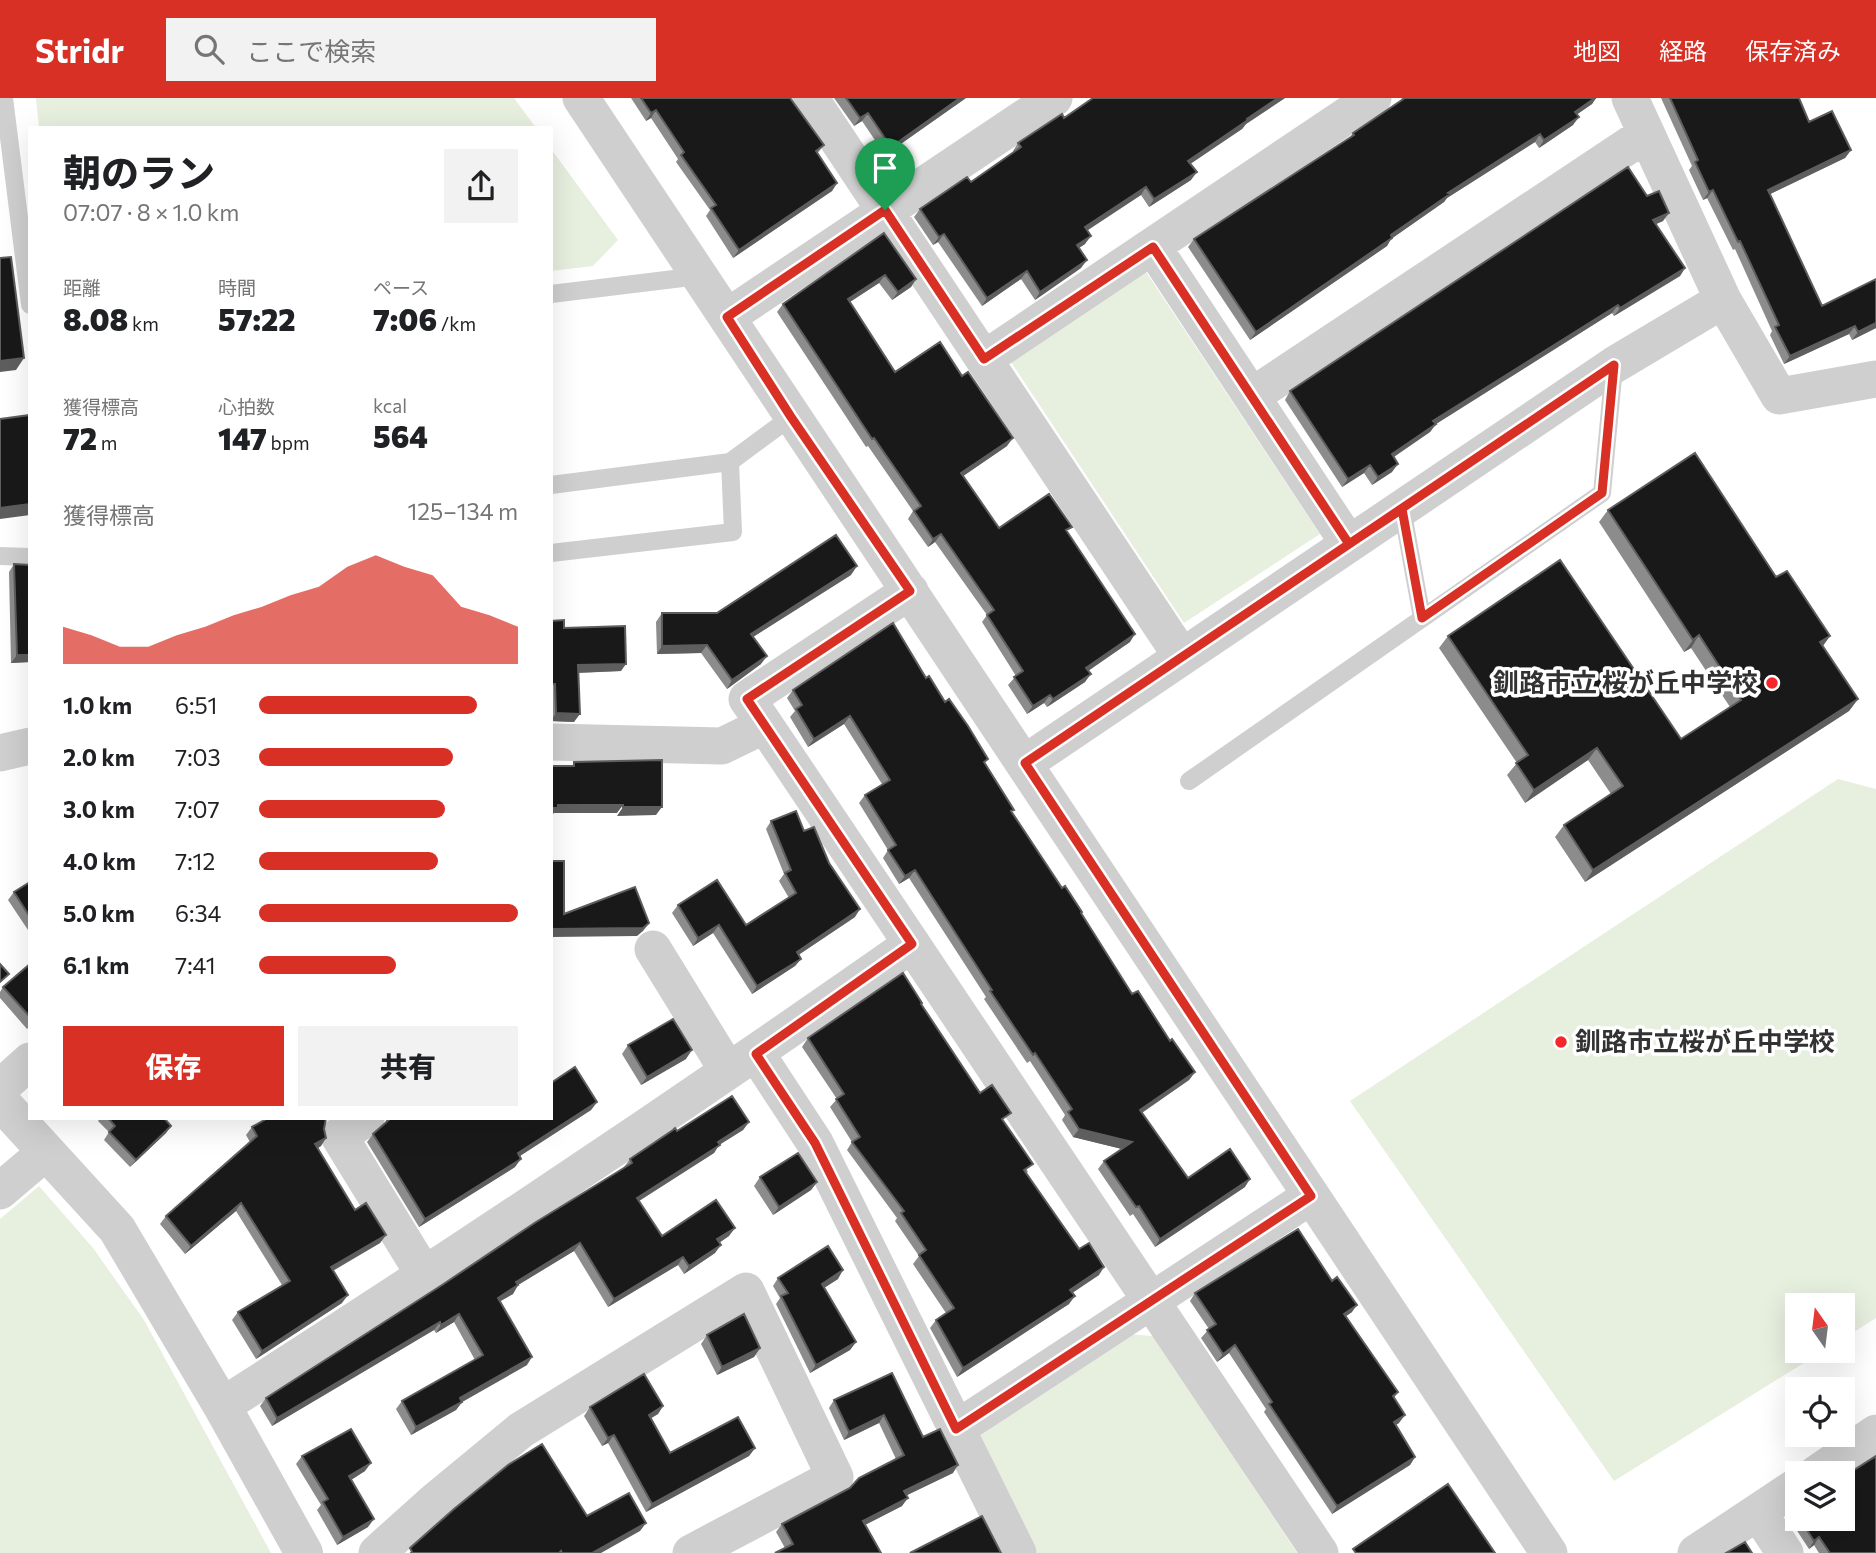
<!DOCTYPE html>
<html lang="ja">
<head>
<meta charset="utf-8">
<style>
	:root { --surface:#fff; --page:#f2f2f2; --text:#202124; --muted:#757577; --accent:#d93025 }
	body { margin:0; font-family:Commissioner,"Noto Sans JP",sans-serif; background:var(--page); color:var(--text); height:100vh; display:flex; flex-direction:column; font-size:26px; white-space:nowrap }
	* { box-sizing:border-box; margin:0 }
	p { font-size:23px; color:var(--muted) }
	.icon { flex:none; width:38px; height:38px; fill:none; stroke:currentColor; stroke-width:2; stroke-linecap:round; stroke-linejoin:round }
	.map { position:relative; flex:1; overflow:hidden }
	.drawer { position:absolute; left:28px; top:28px; width:525px; height:994px; display:flex; flex-direction:column; background:var(--surface); border-radius:0px; box-shadow:0 7px 28px #0002 }
	.drawer>* { flex:none }
	.needle { width:46px; rotate:346deg }
	.buttons { position:absolute; left:1785px; top:1195px; display:grid; gap:14px }
	.buttons a { display:grid; place-items:center; width:70px; height:70px; border-radius:0px; background:var(--surface); box-shadow:0 7px 28px #0002; font-size:35px }
	.pin { position:absolute; display:grid; place-items:center; width:60px; height:60px; color:#fff; margin:-72px -30px; border-radius:50% 50% 50% 0; rotate:-45deg; box-shadow:0 0 7px #0007 }
	.pin .icon { rotate:45deg }
	.round { display:grid; place-items:center; flex:none; width:74px; height:74px; border-radius:0px; background:var(--page) }
	.headline { display:flex; align-items:center; justify-content:space-between; height:119px; padding:0 35px }
	h1 { font-size:38px; font-weight:800; line-height:52px }
	.metrics { display:grid; grid-template-columns:repeat(3,1fr); gap:10px; height:119px; padding:7px 35px }
	.metrics div { display:grid; align-content:center }
	.metrics b { font-size:30px; font-weight:800 }
	.metrics small { font-size:19px; font-weight:400 }
	.metrics p { font-size:19px }
	.chart { height:196px; padding:14px 35px }
	.chart p { display:flex; justify-content:space-between }
	.chart svg { width:100%; height:126px; margin-top:7px; fill:var(--accent); opacity:.7 }
	.action { display:flex; gap:14px; margin-top:auto; padding:14px 35px }
	.action a { flex:1; height:80px; border-radius:0px; background:var(--accent); color:#fff; font-size:28px; font-weight:800; line-height:80px; text-align:center }
	.action a+a { background:var(--page); color:var(--text) }
	ul { padding:0 35px; list-style:none; font-size:23px }
	li { display:grid; grid-template-columns:112px 84px 1fr; align-items:center; height:52px }
	li i { height:18px; border-radius:9px; background:var(--accent) }
	header { display:flex; align-items:center; gap:42px; box-sizing:border-box; height:98px; padding:0 35px; background:var(--accent); color:#fff }
	header strong { font-size:33px }
	nav { display:flex; gap:38px; margin-inline-start:auto; font-size:24px }
	.search { width:490px; height:63px; background:var(--page); display:flex; align-items:center; gap:18px; box-sizing:border-box; padding:0 24px; border-radius:0px; color:var(--muted); font-size:26px }
	.map>svg:first-child { display:block }
	.green { fill:#e7efdf }
	.lines { fill:none; stroke-linecap:round; stroke-linejoin:round }
	.service { stroke:#cfcfcf; stroke-width:18 }
	.minor { stroke:#cfcfcf; stroke-width:37 }
	.tertiary { stroke:#cfcfcf; stroke-width:38 }
	.wall { fill:#8c8c8c }
	.shaded-wall { fill:#5e5e5e }
	.building { fill:#191919; stroke:#5e5e5e; stroke-width:2 }
	.route-casing { stroke:#fff; stroke-width:14 }
	.route { stroke:#d93025; stroke-width:9 }
	.poi-dot { fill:#f5272b; stroke:#fff; stroke-width:2.5 }
	.labels { text-anchor:middle; stroke-width:7; stroke-linejoin:round; paint-order:stroke }
	.poi-label { font-size:26px; font-weight:bold; fill:#323232; stroke:#fff; text-anchor:end }
</style>
</head>
<body>
<header>
<strong>Stridr</strong>
<div class="search"><svg class="icon" aria-label="search" viewBox="0 0 24 24"><circle cx="10" cy="10" r="6"/><path d="M15 15l6 6"/></svg>ここで検索</div>
<nav><a>地図</a><a>経路</a><a>保存済み</a></nav>
</header>
<div class="map">
<svg width="1876" height="1455" viewBox="0 0 1876 1455">
	<rect width="100%" height="100%" fill="#fff"/>
	<path class="green" d="M36,0H514L536,30H39Z
		M551,51L618,142L593,168L551,173Z
		M1146,174L1320,436L1184,525L1011,264Z
		M1838,681L1876,691V1220L1843,1241V1208H1797V1253H1823L1614,1383L1350,1003Z
		M39,1088L93,1150L144,1222L271,1455H0V1121Z
		M1128,1236L1153,1238L1297,1455H1037L978,1339Z"/>
	<g class="lines">
		<path class="service" d="M4,0L30,207
			M551,196L699,178
			M551,387L730,364
			M1402,410L1422,520
			M551,455L733,434L730,364L791,319
			M0,458L30,459
			M1189,683L1602,395L1614,269"/>
		<path class="minor" d="M581,0C903,485 1226,970 1549,1455
			M810,0L1182,559
			M1630,0L1723,202L1779,298L1876,281
			M1153,149L1349,446
			M727,219L1054,0
			M984,261L1373,0
			M1252,298L1646,36
			M765,627L1320,1455
			M551,644L722,648L765,627L747,601L910,493
			M0,655L30,648
			M1025,665L1614,267L1723,202
			M653,851L728,973
			M756,955L815,1045L1018,1455
			M0,990L30,963
			M366,1020L339,1038L425,1178
			M0,1093L46,1054
			M222,1308C455,1159 685,1005 912,846
			M956,1331L1311,1098
			M1816,1376L1876,1335
			M1758,1414L1785,1455
			M377,1455L435,1403L521,1332L746,1193L835,1379L691,1455
			M1696,1455L1797,1388"/>
		<path class="tertiary" d="M0,1003L117,1131L222,1308L304,1455"/>
	</g>
	<path class="wall" d="M631,0H790L824,47L817,56L837,85L832,93L733,160L706,118L710,112L676,64L678,61L651,20L646,23Z
		M834,0H966L885,57L862,23L854,28Z
		M1093,0H1285L1246,26L1242,31L1190,65L1191,82L1149,109L1141,97L1087,132L1085,146L1079,150L1081,170L1035,202L1021,181L982,208L938,144L933,147L914,119L920,111L971,84L1013,54V53L1018,45L1064,20Z
		M1402,0H1596L1592,6L1577,16L1573,27L1539,50L1535,44L1447,100L1444,104L1391,141L1387,148L1250,242L1188,149L1194,141L1350,40L1353,35L1399,5Z
		M1661,0H1799L1809,24L1851,52L1845,60L1770,96L1822,208L1876,230L1852,242L1849,236L1784,266L1770,237L1772,233L1735,151L1733,152L1707,100L1703,102L1689,72L1692,68Z
		M1628,69L1663,123L1656,126L1685,170L1680,178L1614,218L1612,215L1436,326L1430,334L1394,359L1392,374L1372,387L1364,375L1342,389L1285,302L1290,293Z
		M884,135L916,181L911,189L892,202L879,185L850,204L895,274L1007,348L963,378L999,430L1068,435L1130,544L1088,572L1085,584L1047,609L1044,605L1027,616L1008,587L1016,578L982,524L987,517L935,444L928,449L908,421L913,413L868,348L866,349L777,214L783,206Z
		M1608,412L1776,479L1830,538L1823,548L1858,601L1849,613L1585,784L1555,739L1564,727L1611,696L1588,662L1525,705L1507,677L1517,665L1439,550L1448,538L1681,641L1730,609L1691,550L1684,554L1599,424Z
		M14,466L30,467V564L11,565L9,474Z
		M851,477L753,539L761,566L727,591L701,555L657,556L656,524L662,515H717Z
		M551,523L564,530L621,573L578,575L574,624L551,623Z
		M926,580L985,666L1012,714L1062,790L1081,816L1132,896L1195,974L1189,982L1142,1015L1188,1080L1245,1089L1155,1149L1133,1116L1130,1118L1098,1071L1104,1063L1122,1051L1073,1039L1062,1022L1065,1017L1030,963L1027,965L984,901L986,899L909,780L899,786L883,760L888,752L859,705L865,697L882,686L844,626L808,649L790,619L795,613L787,600L793,592Z
		M771,723L804,733L829,765L855,819L798,857L801,861L795,868L752,896L713,835L693,848L672,815L678,807L746,827L789,800L779,783L784,776L766,731Z
		M30,784V835L8,802L14,794Z
		M30,866V928L27,931L0,900V894L3,889Z
		M921,906L980,995L1004,1024L1028,1074L1026,1075L1099,1177L1072,1194L1069,1206L957,1279L930,1230L936,1222L946,1215L913,1166L919,1158L895,1123L897,1120L847,1052L852,1044L830,1009L837,1001L802,949L808,940Z
		M628,947L686,961L641,987L622,956Z
		M597,1004L591,1012L520,1058L515,1069L419,1129L367,1044L373,1036L386,1025V1020H551Z
		M100,1020H164L171,1028L166,1035L130,1069L104,1042L109,1034L98,1023Z
		M268,1020H328L325,1023L321,1048L318,1050L355,1112L386,1137L380,1145L333,1173L342,1205L256,1261L232,1222L238,1214L282,1187L236,1113L185,1156L160,1126L166,1118L250,1044L246,1037L252,1029Z
		M749,1024L743,1032L719,1047L714,1055L639,1103L662,1138H729L719,1144L715,1155L684,1176L678,1167L608,1209L574,1153L518,1187L513,1196L500,1203L527,1267L462,1304L456,1312L411,1337L396,1311L402,1303L475,1262L454,1224L436,1235L434,1232L272,1328L260,1308L266,1300L625,1070L624,1069L630,1061L677,1033Z
		M760,1079L817,1084L811,1092L773,1117L754,1088Z
		M778,1180L838,1181L824,1190L856,1244L850,1252L810,1275L776,1206L780,1200L773,1188Z
		M1195,1195L1352,1214L1346,1218L1398,1294L1394,1300L1399,1325L1396,1327L1415,1359L1410,1367L1332,1416L1264,1314L1266,1311L1229,1255L1217,1264L1201,1240L1209,1231L1190,1203Z
		M707,1237L760,1250L754,1259L717,1277L701,1246Z
		M892,1275L923,1339L953,1375L907,1397L902,1408L865,1427L785,1450L776,1434L782,1426L850,1390L896,1361L879,1325L844,1342L829,1310L834,1302Z
		M663,1308L658,1316L651,1320L670,1355L755,1350L749,1358L646,1414L608,1345L602,1348L584,1318L590,1309Z
		M302,1358L365,1373L351,1382L368,1429L337,1447L317,1412L321,1407L296,1366Z
		M1797,1409V1421H1843L1876,1455H1819L1814,1447L1809,1451L1788,1419L1794,1411Z"/>
	<path class="shaded-wall" d="M960,0H966L885,57L891,49Z
		M1278,0H1285L1246,26L1242,31L1183,71L1188,63L1247,21Z
		M1595,0H1596L1592,6L1569,22L1575,14Z
		M656,12L651,20L646,23L651,15Z
		M868,15L862,23L854,28L860,20Z
		M1579,19L1573,27L1539,50L1544,42Z
		M1540,36L1535,44L1447,100L1444,104L1391,141L1387,148L1250,242L1256,234L1448,95Z
		M1851,52L1845,60L1762,100L1768,92Z
		M1197,74L1191,82L1149,109L1154,101Z
		M837,85L832,93L733,160L739,152Z
		M1146,89L1141,97L1079,138L1085,129Z
		M1713,92L1707,100L1703,102L1709,94Z
		M1669,115L1663,123L1647,130L1653,122Z
		M944,136L938,144L933,147L939,139Z
		M1091,138L1085,146L1071,155L1077,147Z
		M1087,162L1081,170L1035,202L1040,194Z
		M1685,170L1680,178L1614,218L1620,210Z
		M1027,173L1021,181L982,208L987,200Z
		M885,177L879,185L842,209L848,201Z
		M916,181L911,189L892,202L898,194Z
		M1618,207L1612,215L1428,331L1433,323Z
		M1876,225V230L1852,242L1858,234Z
		M1855,228L1849,236L1784,266L1790,258Z
		M24,260L16,272L0,274V263Z
		M1436,326L1430,334L1386,364L1392,356Z
		M1013,340L1007,348L956,383L961,375Z
		M1398,366L1392,374L1372,387L1378,379Z
		M1370,367L1364,375L1342,389L1348,381Z
		M30,406V417L0,421V410Z
		M941,436L935,444L928,449L933,441Z
		M857,468L851,477L745,544L751,536Z
		M1135,536L1130,544L1081,578L1086,570Z
		M1699,537L1691,550L1684,554L1693,542Z
		M1830,538L1821,550L1820,544Z
		M707,547L701,555L657,556L662,548Z
		M17,557H30V564L11,565Z
		M767,558L761,566L727,591L732,582Z
		M626,566L621,573L572,575L578,567Z
		M1091,576L1085,584L1047,609L1053,601Z
		M1050,597L1044,605L1027,616L1033,608Z
		M1858,601L1849,613L1585,784L1593,772Z
		M556,615L580,616L574,624L551,623Z
		M850,618L844,626L808,649L814,641Z
		M1597,650L1588,662L1525,705L1534,692Z
		M558,707H623L617,715H554L551,718V710Z
		M623,709H662L656,717L617,718Z
		M915,772L909,780L899,786L905,778Z
		M860,811L855,819L791,862L797,854Z
		M649,825L643,833L637,838L551,839V831Z
		M719,827L713,835L693,848L698,840Z
		M801,861L795,868L752,896L757,888Z
		M692,952L686,961L641,987L647,979Z
		M1195,974L1189,982L1134,1020L1140,1012Z
		M597,1004L591,1012L512,1063L518,1055Z
		M749,1024L743,1032L719,1047L714,1055L631,1108L637,1100L718,1044Z
		M171,1028L166,1035L130,1069L136,1062Z
		M1079,1031L1132,1044L1126,1052L1073,1039Z
		M326,1040L321,1048L310,1055L315,1046Z
		M521,1061L515,1069L419,1129L425,1121Z
		M1250,1081L1245,1089L1155,1149L1160,1141Z
		M817,1084L811,1092L773,1117L779,1109Z
		M241,1105L236,1113L185,1156L191,1148Z
		M735,1130L729,1138L712,1150L717,1141Z
		M386,1137L380,1145L325,1177L331,1169Z
		M580,1145L574,1153L518,1187L513,1196L492,1208L498,1200L516,1184Z
		M721,1147L715,1155L684,1176L689,1168Z
		M683,1159L678,1167L608,1209L614,1201Z
		M1104,1169L1099,1177L1065,1200L1070,1192Z
		M843,1172L838,1181L816,1195L822,1186Z
		M348,1197L342,1205L256,1261L262,1253Z
		M1075,1198L1069,1206L957,1279L963,1270Z
		M1357,1207L1352,1214L1339,1223L1344,1216Z
		M459,1216L454,1224L436,1235L441,1227Z
		M440,1224L434,1232L272,1328L277,1320Z
		M856,1244L850,1252L810,1275L816,1267Z
		M1235,1247L1229,1255L1217,1264L1223,1256Z
		M760,1250L754,1259L717,1277L722,1269Z
		M532,1259L527,1267L462,1304L456,1312L411,1337L416,1329L460,1300Z
		M663,1308L658,1316L643,1325L649,1317Z
		M884,1317L879,1325L844,1342L849,1334Z
		M1405,1317L1399,1325L1388,1331L1394,1324Z
		M614,1337L608,1345L602,1348L608,1340Z
		M755,1350L749,1358L646,1414L652,1406Z
		M1415,1359L1410,1367L1332,1416L1337,1408Z
		M371,1365L365,1373L343,1387L349,1378Z
		M958,1367L953,1375L899,1401L904,1393Z
		M908,1400L902,1408L857,1431L863,1423Z
		M374,1421L368,1429L337,1447L343,1439Z
		M646,1425L640,1433L601,1455H592Z
		M1819,1439L1814,1447L1809,1451L1814,1443Z"/>
	<path class="building" d="M641,0H790L824,47L816,53L837,85L739,152L711,110L716,107L681,57L684,54L656,12L651,15Z
		M846,0H960L891,49L868,15L860,20Z
		M1093,0H1278L1247,21L1248,22L1188,63L1197,74L1154,101L1146,89L1085,129L1091,138L1077,147L1087,162L1040,194L1027,173L987,200L944,136L939,139L920,111L967,79L971,84L1021,49L1018,45L1062,16L1064,20Z
		M1405,0H1595L1575,14L1579,19L1544,42L1540,36L1448,95L1450,96L1391,137L1392,140L1256,234L1194,141L1354,37L1353,35Z
		M1670,0H1799L1809,24L1832,13L1851,52L1768,92L1822,208L1876,181V225L1858,234L1855,228L1790,258L1775,229L1779,227L1740,143L1738,144L1713,92L1709,94L1695,64L1698,62Z
		M1628,69L1647,98L1659,93L1669,115L1653,122L1685,170L1620,210L1618,207L1433,323L1436,326L1392,356L1398,366L1378,379L1370,367L1348,381L1290,293Z
		M884,135L916,181L898,194L885,177L848,201L895,274L940,244L962,278L968,274L1013,340L961,375L999,430L1049,396L1072,429L1066,432L1135,536L1086,570L1091,576L1053,601L1050,597L1033,608L1014,579L1023,573L987,517L994,512L941,436L933,441L914,413L921,408L874,340L872,341L783,206Z
		M11,159L24,260L0,263V160Z
		M30,317V406L0,410V321Z
		M1695,355L1776,479L1787,473L1830,538L1820,544L1858,601L1593,772L1564,727L1623,688L1597,650L1534,692L1516,665L1528,657L1448,538L1560,462L1681,641L1741,602L1699,537L1693,542L1608,412Z
		M836,437L857,468L751,536L767,558L732,582L707,547L662,548V515H717Z
		M14,466L30,467V557H17Z
		M564,522V530L625,528L626,566L578,567L580,616L556,615L555,586H551V523Z
		M893,525L926,580L929,578L945,604L949,601L968,628L988,661L984,664L1014,712L1011,713L1062,790L1065,788L1082,814L1081,815L1132,896L1138,893L1170,943L1172,941L1195,974L1140,1012L1188,1080L1230,1051L1250,1081L1160,1141L1139,1108L1136,1109L1104,1063L1132,1044L1079,1031L1068,1014L1072,1011L1035,955L1033,957L990,893L992,892L915,772L905,778L888,752L896,747L865,697L890,682L850,618L814,641L796,611L802,607L793,592Z
		M662,662V709H623V707H558V710H551V668H574V664Z
		M796,713L804,733L814,729L829,765L860,811L797,854L801,861L757,888L719,827L698,840L678,807L717,782L746,827L796,795L785,775L791,772L771,723Z
		M551,763H564V816L635,789L649,825L643,830L551,831Z
		M30,784V819L14,794Z
		M0,866L9,876L0,884Z
		M30,866V919L3,889Z
		M903,875L922,905L921,906L980,995L992,987L1011,1015L1002,1021L1033,1066L1024,1072L1079,1151L1089,1145L1104,1169L1070,1192L1075,1198L963,1270L936,1222L954,1210L919,1157L926,1152L901,1115L904,1113L852,1044L860,1039L836,1001L844,996L808,940Z
		M673,921L692,952L647,979L628,947Z
		M575,969L597,1004L518,1055L521,1061L425,1121L373,1036L391,1020H551V985Z
		M732,998L749,1024L718,1044L720,1047L637,1100L662,1138L716,1102L735,1130L717,1141L721,1147L689,1168L683,1159L614,1201L580,1145L516,1184L518,1187L498,1200L532,1259L460,1300L462,1304L416,1329L402,1303L483,1257L459,1216L441,1227L440,1224L277,1320L266,1300L442,1187L536,1124L632,1065L630,1061L673,1032L675,1030L677,1033Z
		M108,1020H164L171,1028L136,1062L109,1034L115,1028Z
		M268,1020H326L324,1031L326,1040L315,1046L355,1112L366,1105L386,1137L331,1169L348,1197L262,1253L238,1214L290,1183L241,1105L191,1148L166,1118L257,1038L252,1029Z
		M798,1055L817,1084L779,1109L760,1079Z
		M1298,1131L1332,1183L1337,1179L1357,1207L1344,1216L1398,1294L1393,1298L1405,1317L1394,1324L1415,1359L1337,1408L1269,1306L1272,1304L1235,1247L1223,1256L1207,1232L1216,1226L1195,1195Z
		M828,1148L843,1172L822,1186L856,1244L816,1267L781,1198L788,1195L778,1180Z
		M744,1216L760,1250L722,1269L707,1237Z
		M892,1275L923,1339L940,1331L958,1367L904,1393L908,1400L863,1423L881,1455H775L793,1446L782,1426L850,1390L859,1380L904,1357L884,1317L849,1334L834,1302Z
		M644,1276L663,1308L649,1317L670,1355L738,1319L755,1350L652,1406L614,1337L608,1340L590,1309Z
		M351,1331L371,1365L349,1378L374,1421L343,1439L323,1404L328,1401L302,1358Z
		M542,1346L587,1418L629,1395L646,1425L592,1455H562L561,1453L559,1455H411L412,1454L410,1450L454,1411L508,1367Z
		M1876,1358V1455H1830L1819,1439L1814,1443L1800,1421H1843V1379Z
		M1448,1386L1495,1455H1356L1353,1451Z
		M982,1418L1001,1455H910Z
		M1745,1444L1752,1455H1726Z"/>
	<g class="lines">
		<g class="route-casing">
			<path id="route" d="M885,112L727,219L791,319L910,493L747,601L912,846L756,956L815,1045L956,1331L1311,1098L1025,665L1614,267L1602,395L1422,520L1402,411L1349,446L1153,149L984,261L885,112"/>
		</g>
		<use href="#route" class="route"/>
	</g>
	<g class="poi-dot">
		<circle cx="1772" cy="585" r="7"/>
		<circle cx="1561" cy="944" r="7"/>
	</g>
	<g class="labels">
		<g class="poi-label">
			<text x="1758" y="594">釧路市立 桜が丘中学校</text>
			<text x="1575" y="953" text-anchor="start">釧路市立桜が丘中学校</text>
		</g>
	</g>
</svg>
<div class="buttons">
<a><svg class="needle" viewBox="-14 -14 28 28"><path d="M0-13l5 13h-10z" fill="#e53935"/><path d="M0 13l5-13h-10z" fill="#757577"/></svg></a>
<a><svg class="icon" aria-label="locate" viewBox="0 0 24 24"><circle cx="12" cy="12" r="6"/><path d="M12 2v4M12 18v4M2 12h4M18 12h4"/></svg></a>
<a><svg class="icon" aria-label="layers" viewBox="0 0 24 24"><path d="M12 4l9 5-9 5-9-5zM3 14l9 5 9-5"/></svg></a>
</div>
<div class="pin" style="left:885px;top:112px;background:#1e9e55"><svg class="icon" aria-label="arrive" viewBox="0 0 24 24"><path d="M6 21V4h12l-3 4 3 4H6"/></svg></div>
<section class="drawer">
<div class="headline"><div><h1>朝のラン</h1><p>07:07 · 8 × 1.0 km</p></div><a class="round"><svg class="icon" aria-label="share" viewBox="0 0 24 24"><path d="M12 15V3M7 8l5-5 5 5M5 13v7h14v-7"/></svg></a></div>
<div class="metrics">
<div><p>距離</p><b>8.08<small> km</small></b></div>
<div><p>時間</p><b>57:22</b></div>
<div><p>ペース</p><b>7:06<small> /km</small></b></div>
</div>
<div class="metrics">
<div><p>獲得標高</p><b>72<small> m</small></b></div>
<div><p>心拍数</p><b>147<small> bpm</small></b></div>
<div><p>kcal</p><b>564</b></div>
</div>
<div class="chart"><p><span>獲得標高</span>125–134 m</p>
<svg viewBox="0 0 160 44" preserveAspectRatio="none"><path d="M0 44V31L10 34L20 38L30 38L40 34L50 31L60 27L70 24L80 20L90 17L100 10L110 6L120 10L130 13L140 24L150 27L160 31V44z"/></svg>
</div>
<ul>
<li><b>1.0 km</b>6:51<i style="width:84%"></i></li>
<li><b>2.0 km</b>7:03<i style="width:75%"></i></li>
<li><b>3.0 km</b>7:07<i style="width:72%"></i></li>
<li><b>4.0 km</b>7:12<i style="width:69%"></i></li>
<li><b>5.0 km</b>6:34<i style="width:100%"></i></li>
<li><b>6.1 km</b>7:41<i style="width:53%"></i></li>
</ul>
<div class="action"><a>保存</a><a>共有</a></div>
</section>
</div>
</body>
</html>
